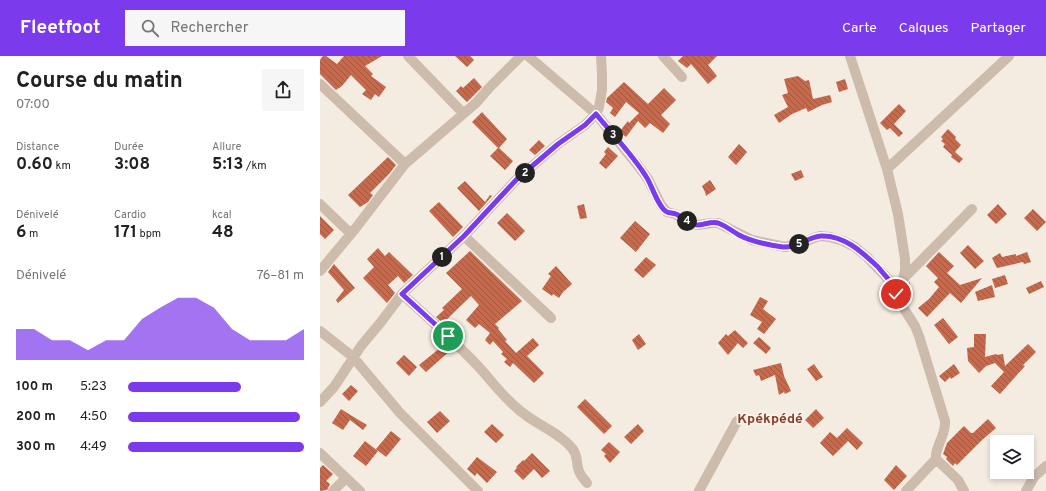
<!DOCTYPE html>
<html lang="fr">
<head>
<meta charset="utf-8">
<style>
	:root { --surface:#fff; --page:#f6f6f6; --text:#202124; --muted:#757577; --accent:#7c3aed }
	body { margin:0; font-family:Overpass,sans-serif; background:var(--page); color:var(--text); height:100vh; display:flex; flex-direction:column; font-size:15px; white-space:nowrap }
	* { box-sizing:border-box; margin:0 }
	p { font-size:13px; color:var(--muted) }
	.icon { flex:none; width:22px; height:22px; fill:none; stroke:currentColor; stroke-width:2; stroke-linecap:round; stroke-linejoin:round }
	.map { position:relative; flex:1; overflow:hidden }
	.sheet { display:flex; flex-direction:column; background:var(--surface); width:320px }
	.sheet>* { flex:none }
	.tools { position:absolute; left:670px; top:379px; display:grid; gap:8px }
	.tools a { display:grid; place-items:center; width:44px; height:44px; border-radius:0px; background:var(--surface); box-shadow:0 2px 6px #0003; font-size:20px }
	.pin { position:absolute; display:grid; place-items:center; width:34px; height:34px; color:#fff; margin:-17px; border:2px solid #fff; border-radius:50%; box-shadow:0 1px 4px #0007 }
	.km { position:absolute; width:20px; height:20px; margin:-10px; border-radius:50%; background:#222; color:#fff; font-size:11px; line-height:20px; text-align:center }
	.round { display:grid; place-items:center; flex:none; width:42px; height:42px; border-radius:0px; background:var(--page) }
	.summary { display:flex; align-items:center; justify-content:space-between; height:68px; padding:0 16px }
	h1 { font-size:22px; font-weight:700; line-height:30px }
	.stats { display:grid; grid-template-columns:repeat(3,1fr); gap:6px; height:68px; padding:4px 16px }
	.stats div { display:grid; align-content:center }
	.stats b { font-size:17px; font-weight:700 }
	.stats small { font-size:11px; font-weight:400 }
	.stats p { font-size:11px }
	.chart { height:112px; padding:8px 16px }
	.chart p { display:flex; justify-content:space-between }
	.chart svg { width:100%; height:72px; margin-top:4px; fill:var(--accent); opacity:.7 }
	ul { padding:0 16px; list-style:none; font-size:13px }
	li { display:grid; grid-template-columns:64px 48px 1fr; align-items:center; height:30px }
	li i { height:10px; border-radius:5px; background:var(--accent) }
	header { display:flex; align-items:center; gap:24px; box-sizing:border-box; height:56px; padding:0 20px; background:var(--accent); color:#fff }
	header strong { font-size:19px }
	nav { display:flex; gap:22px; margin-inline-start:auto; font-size:14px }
	.search { width:280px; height:36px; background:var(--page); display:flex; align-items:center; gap:10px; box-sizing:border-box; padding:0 14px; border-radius:0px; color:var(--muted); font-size:15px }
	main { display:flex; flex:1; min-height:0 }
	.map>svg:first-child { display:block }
	.building { fill:url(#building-back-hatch) }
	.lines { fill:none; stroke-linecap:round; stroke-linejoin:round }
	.minor { stroke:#cdbbac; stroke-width:10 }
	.route-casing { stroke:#fff; stroke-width:8 }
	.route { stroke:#7c3aed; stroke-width:5 }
	.labels { text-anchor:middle; stroke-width:3.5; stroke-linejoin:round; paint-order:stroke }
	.quarter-label { font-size:14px; font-weight:bold; fill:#8c3b22; stroke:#fbf5ee }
</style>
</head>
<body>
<header>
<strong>Fleetfoot</strong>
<div class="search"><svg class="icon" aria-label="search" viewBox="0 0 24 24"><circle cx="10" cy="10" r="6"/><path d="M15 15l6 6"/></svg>Rechercher</div>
<nav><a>Carte</a><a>Calques</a><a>Partager</a></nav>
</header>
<main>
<section class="sheet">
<div class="summary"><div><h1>Course du matin</h1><p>07:00</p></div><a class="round"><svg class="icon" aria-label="share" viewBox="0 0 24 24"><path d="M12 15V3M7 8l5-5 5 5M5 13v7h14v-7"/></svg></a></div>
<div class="stats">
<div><p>Distance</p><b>0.60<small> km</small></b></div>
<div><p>Durée</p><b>3:08</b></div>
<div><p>Allure</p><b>5:13<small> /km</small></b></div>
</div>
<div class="stats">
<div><p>Dénivelé</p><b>6<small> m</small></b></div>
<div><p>Cardio</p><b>171<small> bpm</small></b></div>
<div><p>kcal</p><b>48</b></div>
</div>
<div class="chart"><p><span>Dénivelé</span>76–81 m</p>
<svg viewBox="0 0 160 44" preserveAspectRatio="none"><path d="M0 44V25L10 25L20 32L30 32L40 38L50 32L60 32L70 19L80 12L90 6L100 6L110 12L120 25L130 32L140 32L150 32L160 25V44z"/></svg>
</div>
<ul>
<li><b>100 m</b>5:23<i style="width:64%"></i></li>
<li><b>200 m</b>4:50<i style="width:98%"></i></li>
<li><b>300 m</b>4:49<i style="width:100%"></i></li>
</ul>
</section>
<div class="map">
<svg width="726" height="435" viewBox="0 0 726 435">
	<defs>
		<pattern id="building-back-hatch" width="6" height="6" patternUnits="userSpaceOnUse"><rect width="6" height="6" fill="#c8694b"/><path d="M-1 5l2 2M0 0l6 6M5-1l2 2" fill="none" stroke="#a4573f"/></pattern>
	</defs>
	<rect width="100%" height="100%" fill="#f4ebe1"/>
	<path class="building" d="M3,0H6L17,8L24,0H62L45,10L53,18L51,20L66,31L59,41L55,38L51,44L42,38L46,34L31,19L22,30L16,34L0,18V4Z
		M135,0H150L154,4L147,11Z
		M363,0H397L388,9L397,20L388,28L371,8L367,12L358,5Z
		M478,20L485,25L489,24L493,43L510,39L512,46L502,49L488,56L486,52L472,58L459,67L454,59L468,51L462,39L468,37L464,23Z
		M154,22L162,31L147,46L136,35L141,30L143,32Z
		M525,23L528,33L519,36L516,26Z
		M304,26L328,48L344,32L356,44L341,59L350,68L343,77L330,67L325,72L318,65L306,81L299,76L308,65L309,67L319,57L306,46L295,61L290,57L293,52L286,46L287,42Z
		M579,48L586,55L574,68L583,77L579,81L570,72L567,74L560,67Z
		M162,56L187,83L179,92L193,105L185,114L170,100L178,92L152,66Z
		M628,73L636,81L635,83L641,89L635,96L643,103L639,107L631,101L632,99L623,91L625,88L621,85L623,83L621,81Z
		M219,84L225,90L215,99L209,94Z
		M419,88L427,96L416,109L408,101Z
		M288,91L298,100L286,113L279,107L286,98L284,96Z
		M68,101L76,109L69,118L50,137L53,139L48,146L40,151L28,139Z
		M481,114L484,121L475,125L471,118Z
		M390,124L396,133L386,140L385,136L382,130Z
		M145,125L165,146L170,139L172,140L159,155L137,132Z
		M119,146L143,171L133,181L109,155Z
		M264,148L267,162L260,163L257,150Z
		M678,148L687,158L676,168L667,159Z
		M713,153L726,166L717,175L704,162Z
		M187,157L205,175L195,185L177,167Z
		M0,160L14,174L5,183L0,178Z
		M315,165L330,178L316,196L300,182Z
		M648,189L664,205L655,213L640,197Z
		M58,192L65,200L69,196L93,219L84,227L78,220L68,229L75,237L67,247L43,222L54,211L47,203Z
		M150,195L202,245L175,268L179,272L178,273L187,284L185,285L196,297L213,282L219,289L207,300L224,317L214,327L193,307L190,311L184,306L187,303L181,298L183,296L173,285L170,289L165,284L170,277L159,268L155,272L146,264L159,249L151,240L123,267L116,261L124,254L122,252L142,233L126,217Z
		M619,196L634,210L627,217L640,229L662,222L641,247L630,237L607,261L598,252L609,243L619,231L614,226L618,222L606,210Z
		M707,196L711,206L704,208L703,206L677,212L672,202L680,197L682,201L696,198V200Z
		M326,201L336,209L323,222L314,214Z
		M14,208L35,232L18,247L16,244L24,234L8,216Z
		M236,210L252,228L243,236L239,242L233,238L232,240L222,233L231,220L228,218Z
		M685,219L688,228L675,232L672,223Z
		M721,225L724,231L709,238L706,232Z
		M590,226V234L592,236L588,243L584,241L583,234Z
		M672,229L675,241L658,245L655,236Z
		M440,241L448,245L443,253L456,263L444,278L437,273L442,266L430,259Z
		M623,262L638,281L629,288L614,269Z
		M415,274L428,287L423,292L418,287L408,299L398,287L406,278L408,280Z
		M319,278L326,288L318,294L312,284Z
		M654,278H666L665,301L676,298L677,299L683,298L685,310L708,288L716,296L703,309L705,310L680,338L671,330L684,316L675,307L666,310L659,317L648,305L647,292L654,291Z
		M439,281L451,292L446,298L433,287Z
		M125,288L131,294L106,316L99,309Z
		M84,299L97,311L89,320L76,307Z
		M461,307L464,320L471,335L465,338L464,336L459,339L455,319L441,325L439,319L436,320L433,314Z
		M494,308L503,321L496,325L487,313Z
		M634,308L640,317L631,323L630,321L625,326L619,320Z
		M31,329L38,335L29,345L22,338Z
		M265,343L292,370L284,378L257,351Z
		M21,353L32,360L47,369L43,374L30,364L23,374L12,367Z
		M496,353L504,362L493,372L485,364Z
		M120,355L130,365L117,377L107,366Z
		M668,363L676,372L662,384L637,409L635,407L633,410L626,403L627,401L623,398L627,387L644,370L651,377H653Z
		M172,368L184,379L176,387L164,376Z
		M318,368L324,375L311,388L304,381Z
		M527,372L543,387L537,394L528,385L513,400L500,387L510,376L517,382Z
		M71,375L81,383L66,401L56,393Z
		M45,385L58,395L46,410L33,400Z
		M289,386L300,396L290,407L284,400L286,398L281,394Z
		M212,397L230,415L222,422L214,413L203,424L194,415L197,412L196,411L203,404L204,405Z
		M157,401L177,416L167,427L157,417L155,420L147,413Z
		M3,409L13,418L6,425L10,428L7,434L0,435V412Z
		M576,409L587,420L574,434L564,424Z"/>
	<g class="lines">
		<path class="minor" d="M88,0L143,57
			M208,0L276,58L319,111L328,123L341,149L347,156L355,158L372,168L378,169L391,167H398L432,184L465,191L483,187L491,183L500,180L510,181L523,185L535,191L547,201L570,225L575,232L579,245L595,270L599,280L625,365C626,380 614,392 616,403L638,424L644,435
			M343,0L362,21
			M530,0L567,113L578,158L585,203V214L583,224
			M0,28L85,108
			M567,113L689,0
			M0,148L31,178
			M144,180L231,262
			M0,215L35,173L85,108L156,47L169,32L201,0
			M583,223L652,153
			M82,238C107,261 133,284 157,309C171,324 182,340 198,353C214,368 238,375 252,392C258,400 256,403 258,412C259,418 263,422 267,427
			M0,275L33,301L80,357L158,435
			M0,346L14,331L41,290L61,266L82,238L144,180L197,123L238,88L265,69L276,58L279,51L282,34V18L281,0
			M0,397L40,435
			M13,435L26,422
			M379,435L417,365
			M586,435L616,403
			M706,435L714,421L726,410"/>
	</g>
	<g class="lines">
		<g class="route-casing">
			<path id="route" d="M128,280L82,238L144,180L197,123L238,88L265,69L276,58C293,79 313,99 327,122C332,130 339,153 347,156C349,157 353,157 356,158C363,161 369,169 377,169C384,169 391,165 398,167C406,170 412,175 419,179C432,186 449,189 463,191C478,192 487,181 501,180C524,179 542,196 558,211C565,220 574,227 576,238"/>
		</g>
		<use href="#route" class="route"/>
	</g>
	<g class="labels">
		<g class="quarter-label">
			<text x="450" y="367">Kpékpédé</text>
		</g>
	</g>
</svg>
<div class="tools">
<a><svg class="icon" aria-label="layers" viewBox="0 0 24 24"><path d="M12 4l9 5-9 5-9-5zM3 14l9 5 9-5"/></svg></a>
</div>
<div class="pin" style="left:128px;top:280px;background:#1e9e55"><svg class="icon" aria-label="arrive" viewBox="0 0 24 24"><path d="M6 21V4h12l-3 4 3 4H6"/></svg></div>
<div class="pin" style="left:576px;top:238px;background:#d93025"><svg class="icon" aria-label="check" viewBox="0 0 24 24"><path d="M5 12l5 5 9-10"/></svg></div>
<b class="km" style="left:122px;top:201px">1</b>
<b class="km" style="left:205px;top:117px">2</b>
<b class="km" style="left:293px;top:79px">3</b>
<b class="km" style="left:367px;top:165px">4</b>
<b class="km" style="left:479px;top:188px">5</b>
</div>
</main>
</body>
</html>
